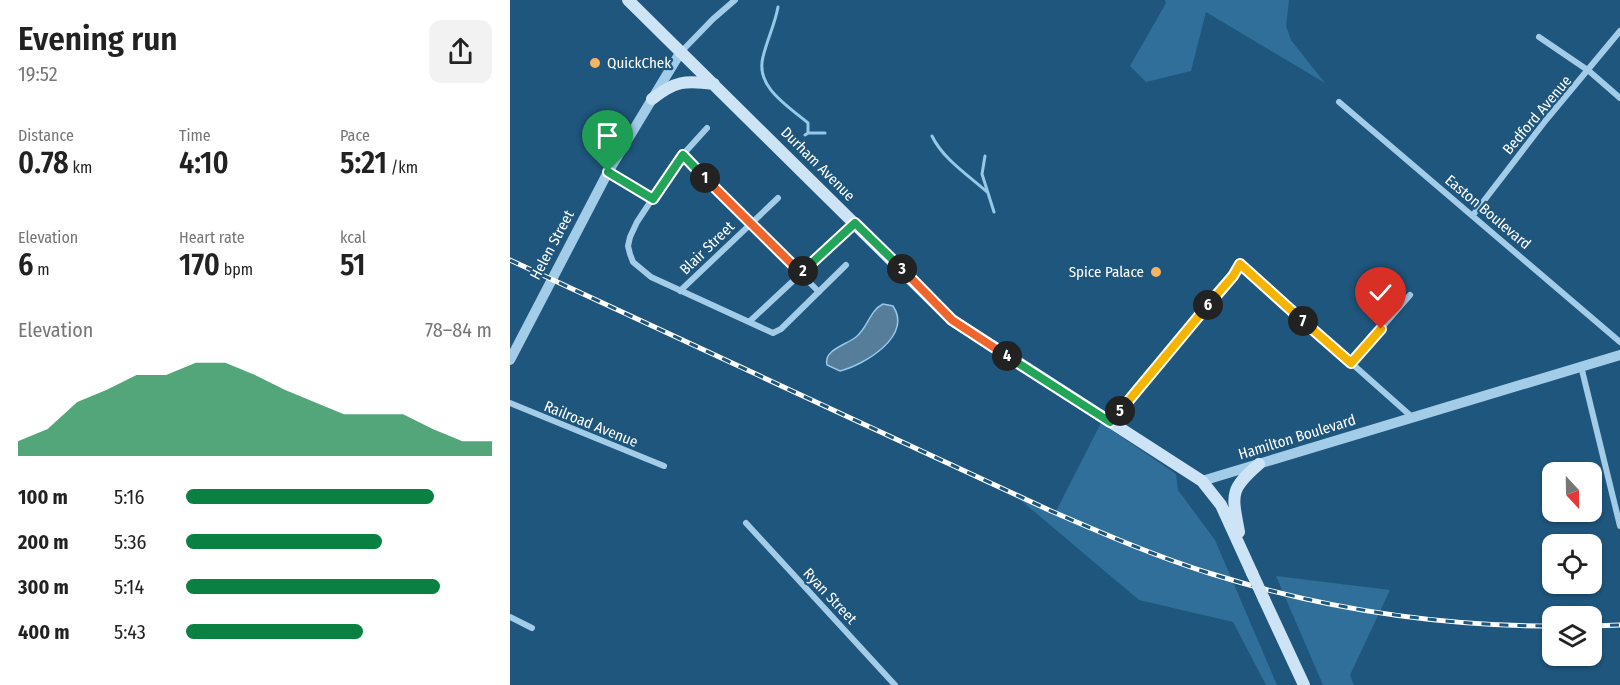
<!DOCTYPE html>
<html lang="en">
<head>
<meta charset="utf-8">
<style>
	:root { --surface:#fff; --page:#f2f2f2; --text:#222; --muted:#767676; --accent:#0b8043 }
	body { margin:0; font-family:"Fira Sans Condensed",sans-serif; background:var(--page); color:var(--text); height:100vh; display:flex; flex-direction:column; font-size:22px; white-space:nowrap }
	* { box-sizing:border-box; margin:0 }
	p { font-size:20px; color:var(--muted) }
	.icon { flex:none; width:33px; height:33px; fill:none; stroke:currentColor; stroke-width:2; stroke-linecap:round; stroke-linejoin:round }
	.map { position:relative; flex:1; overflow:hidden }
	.side { display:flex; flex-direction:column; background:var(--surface); width:510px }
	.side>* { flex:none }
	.needle { width:39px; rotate:158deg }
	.fabs { position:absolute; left:1032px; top:462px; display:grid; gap:12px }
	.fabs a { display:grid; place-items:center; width:60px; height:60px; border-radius:12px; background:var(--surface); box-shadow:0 2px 4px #0004; font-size:30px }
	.pin { position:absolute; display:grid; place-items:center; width:51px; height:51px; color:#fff; margin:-62px -26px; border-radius:50% 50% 50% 0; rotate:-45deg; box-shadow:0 0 6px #0007 }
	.pin .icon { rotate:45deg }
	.km { position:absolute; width:30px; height:30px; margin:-15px; border-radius:50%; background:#222; color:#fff; font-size:16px; line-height:30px; text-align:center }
	.round { display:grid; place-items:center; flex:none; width:63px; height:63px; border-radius:12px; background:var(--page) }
	.overview { display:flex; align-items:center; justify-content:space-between; height:102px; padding:0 18px }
	h1 { font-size:33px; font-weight:600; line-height:45px }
	.figures { display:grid; grid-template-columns:repeat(3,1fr); gap:9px; height:102px; padding:6px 18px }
	.figures div { display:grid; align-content:center }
	.figures b { font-size:30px; font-weight:600 }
	.figures small { font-size:16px; font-weight:400 }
	.figures p { font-size:16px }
	.chart { height:168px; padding:12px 18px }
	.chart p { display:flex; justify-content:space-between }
	.chart svg { width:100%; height:108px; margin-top:6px; fill:var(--accent); opacity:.7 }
	ul { padding:0 18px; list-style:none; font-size:20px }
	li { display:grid; grid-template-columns:96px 72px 1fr; align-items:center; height:45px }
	li i { height:15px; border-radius:8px; background:var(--accent) }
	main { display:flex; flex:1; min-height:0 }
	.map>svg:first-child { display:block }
	.green { fill:#2f6f99 }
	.water { fill:#567e9a; stroke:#95c8e9; stroke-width:1.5 }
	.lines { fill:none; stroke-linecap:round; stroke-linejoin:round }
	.stream { stroke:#95c8e9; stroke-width:3 }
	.minor { stroke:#a2cce7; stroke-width:6 }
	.tertiary { stroke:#a2cce7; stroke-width:10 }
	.secondary { stroke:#cce4f6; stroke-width:12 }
	.rail-casing { stroke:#fff; stroke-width:5 }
	.rail { stroke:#1f567d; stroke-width:3; stroke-dasharray:9; stroke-linecap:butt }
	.secondary-bridge { stroke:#cce4f6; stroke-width:12 }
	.split-1-casing { stroke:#fff; stroke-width:12 }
	.split-2-casing { stroke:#fff; stroke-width:12 }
	.split-3-casing { stroke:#fff; stroke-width:12 }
	.split-4-casing { stroke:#fff; stroke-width:12 }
	.split-5-casing { stroke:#fff; stroke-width:12 }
	.split-6-casing { stroke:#fff; stroke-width:12 }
	.split-7-casing { stroke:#fff; stroke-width:12 }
	.split-8-casing { stroke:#fff; stroke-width:12 }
	.split-1 { stroke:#22a559; stroke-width:8 }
	.split-2 { stroke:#f0652b; stroke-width:8 }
	.split-3 { stroke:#22a559; stroke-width:8 }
	.split-4 { stroke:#f0652b; stroke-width:8 }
	.split-5 { stroke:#22a559; stroke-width:8 }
	.split-6 { stroke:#f5b400; stroke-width:8 }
	.split-7 { stroke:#f5b400; stroke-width:8 }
	.split-8 { stroke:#f5b400; stroke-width:8 }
	.poi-dot { fill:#f5b462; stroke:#1f567d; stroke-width:2 }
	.labels { text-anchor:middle; stroke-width:4.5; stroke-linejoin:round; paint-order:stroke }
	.poi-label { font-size:15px; fill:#fff; stroke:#1f567d; text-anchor:start }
	.street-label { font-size:15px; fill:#fff; stroke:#1f567d }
</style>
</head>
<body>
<main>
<section class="side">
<div class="overview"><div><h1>Evening run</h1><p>19:52</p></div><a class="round"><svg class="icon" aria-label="share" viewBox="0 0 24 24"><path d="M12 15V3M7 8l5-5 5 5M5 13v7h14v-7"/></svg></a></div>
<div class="figures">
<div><p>Distance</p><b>0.78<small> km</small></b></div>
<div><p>Time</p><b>4:10</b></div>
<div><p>Pace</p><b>5:21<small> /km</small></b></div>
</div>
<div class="figures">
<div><p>Elevation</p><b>6<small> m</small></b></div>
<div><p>Heart rate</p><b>170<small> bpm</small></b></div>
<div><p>kcal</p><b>51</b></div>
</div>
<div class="chart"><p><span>Elevation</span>78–84 m</p>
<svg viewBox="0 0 160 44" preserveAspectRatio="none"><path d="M0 44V38L10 33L20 22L30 17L40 11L50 11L60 6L70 6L80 11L90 17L100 22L110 27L120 27L130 27L140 33L150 38L160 38V44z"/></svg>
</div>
<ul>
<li><b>100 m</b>5:16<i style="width:81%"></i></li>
<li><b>200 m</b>5:36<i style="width:64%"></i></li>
<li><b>300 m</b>5:14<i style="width:83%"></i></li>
<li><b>400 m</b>5:43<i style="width:58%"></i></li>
</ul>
</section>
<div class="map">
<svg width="1110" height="685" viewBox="0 0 1110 685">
	<rect width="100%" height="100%" fill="#1f567d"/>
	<path class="green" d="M655,0H779L776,26L781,40L815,83L696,12L681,71L636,82L620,66L656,3Z
		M591,423L666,474L668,490L705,540L767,685H756L723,622L629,600L508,498L545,513Z
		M766,576L880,590L840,675L844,685H813Z"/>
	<path class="water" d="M373,304L383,306C403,336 354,365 330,371L317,365C313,350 336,345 346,337C358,328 359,311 373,304Z"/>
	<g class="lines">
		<path class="stream" d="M268,7C265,24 257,40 253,57C245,87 278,106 298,123V133
			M295,135L298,133H315
			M422,136C433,159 458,175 477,192
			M475,156L472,174L484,212"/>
		<path class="minor" d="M1029,37L1079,71L1110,98
			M170,53L203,19L225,0
			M829,102L1110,342
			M197,128L168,160L127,222L120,237L118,246L120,254L123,262L141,277L263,333L271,329L336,265
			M173,155L309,292
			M98,172L143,199
			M963,215L1036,120L1110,31
			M170,291L268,198
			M239,322L345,223
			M841,363L900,295
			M1071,366L1110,526
			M0,403L154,466
			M600,422L723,276L730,264L902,417
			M236,523L385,685
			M0,617L22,628"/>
		<path class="tertiary" d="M0,360L98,172L170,53
			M692,481L1110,355"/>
		<path class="secondary" d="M118,0L442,320L692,481L711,505L742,573
			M142,99C165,81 175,80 204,84
			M729,532C722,494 719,490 749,464
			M754,599L794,685"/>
		<g class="rail-casing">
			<path id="rail" d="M0,260L541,511C594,534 647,557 702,574C811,608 928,626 1042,626
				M1082,626L1110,625"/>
		</g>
		<use href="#rail" class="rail"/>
		<path class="secondary-bridge" d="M742,573L754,599"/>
	</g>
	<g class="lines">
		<g class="split-1-casing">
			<path id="split-1" d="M98,172L143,199L173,155L195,178"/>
		</g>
		<g class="split-2-casing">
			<path id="split-2" d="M195,178L291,273L293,271"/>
		</g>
		<g class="split-3-casing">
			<path id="split-3" d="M293,271L345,223L392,269"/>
		</g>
		<g class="split-4-casing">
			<path id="split-4" d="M392,269L442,320L497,356"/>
		</g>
		<g class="split-5-casing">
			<path id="split-5" d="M497,356L600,422L610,411"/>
		</g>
		<g class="split-6-casing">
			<path id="split-6" d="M610,411L698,305"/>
		</g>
		<g class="split-7-casing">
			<path id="split-7" d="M698,305L723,276L730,264L793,321"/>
		</g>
		<g class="split-8-casing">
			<path id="split-8" d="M793,321L841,363L871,329"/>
		</g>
		<use href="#split-1" class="split-1"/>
		<use href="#split-2" class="split-2"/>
		<use href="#split-3" class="split-3"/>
		<use href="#split-4" class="split-4"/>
		<use href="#split-5" class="split-5"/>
		<use href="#split-6" class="split-6"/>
		<use href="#split-7" class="split-7"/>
		<use href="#split-8" class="split-8"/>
	</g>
	<g class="poi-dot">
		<circle cx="85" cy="63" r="6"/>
		<circle cx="646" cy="272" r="6"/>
	</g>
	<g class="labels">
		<g class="poi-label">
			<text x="97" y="68">QuickChek</text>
			<text x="634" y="277" text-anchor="end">Spice Palace</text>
		</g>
		<g class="street-label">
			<text transform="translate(1027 115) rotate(-50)" y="5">Bedford Avenue</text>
			<text transform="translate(308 164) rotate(45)" y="5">Durham Avenue</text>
			<text transform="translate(978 212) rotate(40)" y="5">Easton Boulevard</text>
			<text transform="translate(42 245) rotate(-62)" y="5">Helen Street</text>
			<text transform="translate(197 248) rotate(-44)" y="5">Blair Street</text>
			<text transform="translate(81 424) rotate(22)" y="5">Railroad Avenue</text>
			<text transform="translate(787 437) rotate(-17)" y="5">Hamilton Boulevard</text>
			<text transform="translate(320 596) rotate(47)" y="5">Ryan Street</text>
		</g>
	</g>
</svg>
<div class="fabs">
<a><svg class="needle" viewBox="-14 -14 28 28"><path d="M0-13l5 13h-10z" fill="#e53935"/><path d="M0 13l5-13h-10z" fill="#767676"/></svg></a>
<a><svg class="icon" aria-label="locate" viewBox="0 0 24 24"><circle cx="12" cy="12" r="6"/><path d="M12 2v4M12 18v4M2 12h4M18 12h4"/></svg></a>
<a><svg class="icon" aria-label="layers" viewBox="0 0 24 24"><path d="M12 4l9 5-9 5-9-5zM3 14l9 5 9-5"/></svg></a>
</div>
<div class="pin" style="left:98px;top:172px;background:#1e9e55"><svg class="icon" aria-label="arrive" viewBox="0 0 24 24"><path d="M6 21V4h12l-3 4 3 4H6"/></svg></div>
<div class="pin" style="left:871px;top:329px;background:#d93025"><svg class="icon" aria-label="check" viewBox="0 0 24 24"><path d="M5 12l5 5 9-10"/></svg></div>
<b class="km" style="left:195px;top:178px">1</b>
<b class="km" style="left:293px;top:271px">2</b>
<b class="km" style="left:392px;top:269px">3</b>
<b class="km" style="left:497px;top:356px">4</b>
<b class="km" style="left:610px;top:411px">5</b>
<b class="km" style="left:698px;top:305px">6</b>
<b class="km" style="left:793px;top:321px">7</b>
</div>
</main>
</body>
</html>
